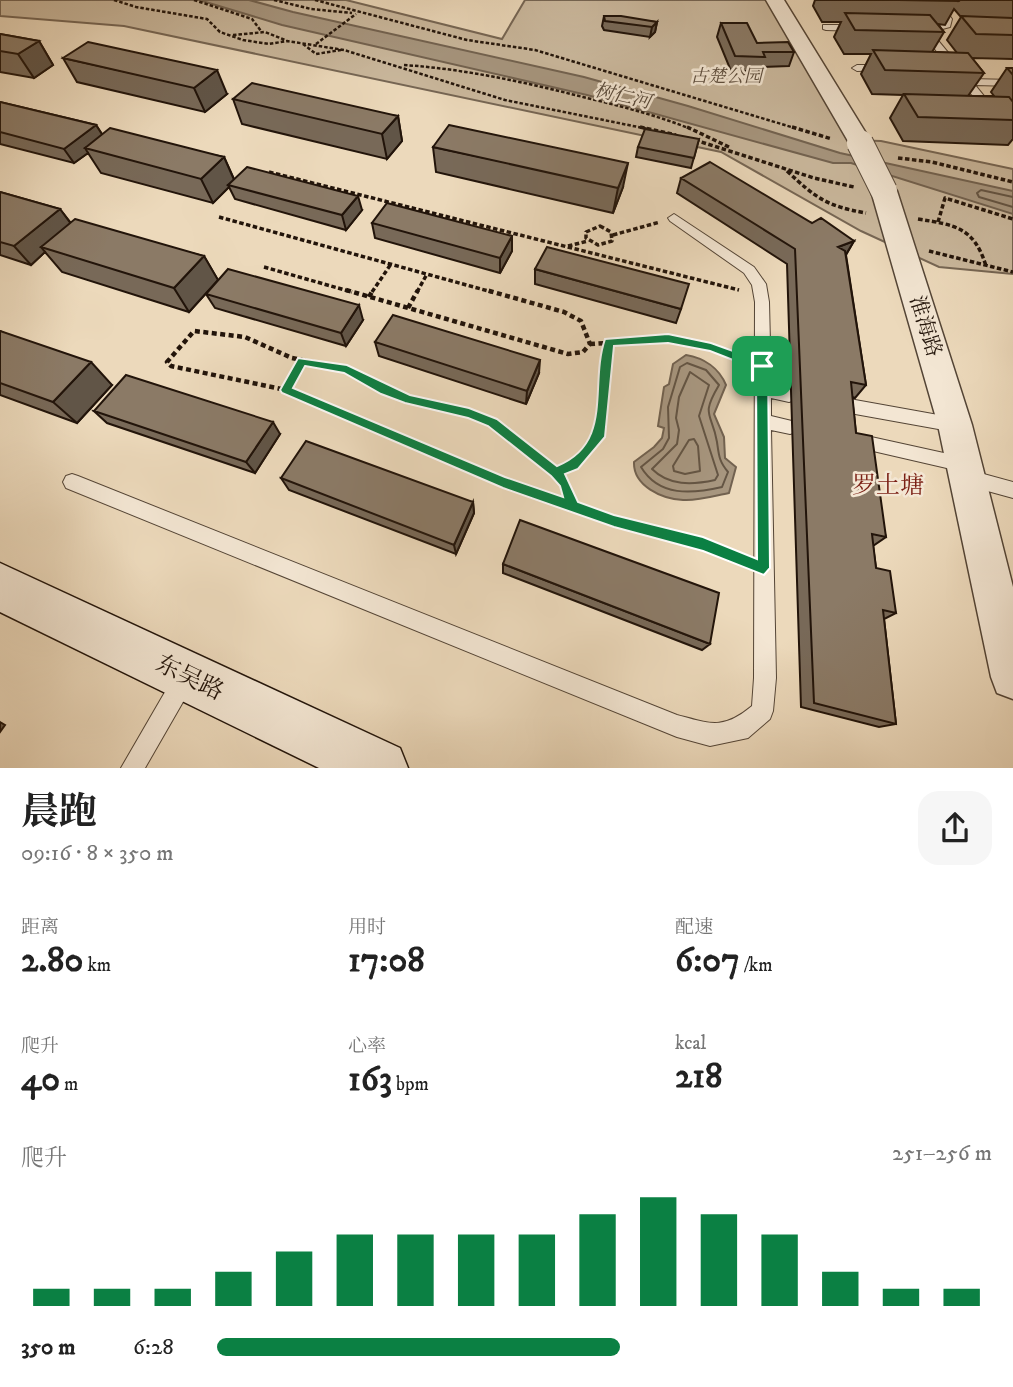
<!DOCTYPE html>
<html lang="zh">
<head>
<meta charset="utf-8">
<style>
	:root { --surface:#fff; --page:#f6f6f6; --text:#222; --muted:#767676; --accent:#0b8043 }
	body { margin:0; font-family:"IM FELL DW Pica","Noto Serif SC",serif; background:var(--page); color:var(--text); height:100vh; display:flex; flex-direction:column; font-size:26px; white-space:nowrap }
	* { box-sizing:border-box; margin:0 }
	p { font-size:23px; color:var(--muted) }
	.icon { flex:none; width:38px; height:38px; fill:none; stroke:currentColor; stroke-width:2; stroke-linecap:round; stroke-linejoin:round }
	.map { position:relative; height:768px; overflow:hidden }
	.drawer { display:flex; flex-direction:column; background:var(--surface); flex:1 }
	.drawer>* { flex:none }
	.pin { position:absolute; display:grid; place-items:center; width:60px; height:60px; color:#fff; margin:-30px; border-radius:14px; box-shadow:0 4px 10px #0006 }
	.round { display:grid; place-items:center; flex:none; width:74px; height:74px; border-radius:21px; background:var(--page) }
	.head { display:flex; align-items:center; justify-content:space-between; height:119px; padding:0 21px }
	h1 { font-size:38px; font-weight:700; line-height:52px }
	.figures { display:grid; grid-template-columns:repeat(3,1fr); gap:10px; height:119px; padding:7px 21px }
	.figures div { display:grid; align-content:center }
	.figures b { font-size:35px; font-weight:700 }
	.figures small { font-size:19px; font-weight:400 }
	.figures p { font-size:19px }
	.chart { height:196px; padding:14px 21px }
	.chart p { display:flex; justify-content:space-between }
	.chart svg { width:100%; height:126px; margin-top:7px; stroke:var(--accent); stroke-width:6 }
	ul { padding:0 21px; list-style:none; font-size:23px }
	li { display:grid; grid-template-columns:112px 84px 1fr; align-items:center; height:52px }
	li i { height:18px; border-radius:9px; background:var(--accent) }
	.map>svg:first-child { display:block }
	.green { fill:#cab89d; stroke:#766654; stroke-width:2 }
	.water { fill:#a7967f; stroke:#726250; stroke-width:2 }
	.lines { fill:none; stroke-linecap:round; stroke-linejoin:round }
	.shore { stroke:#645544; stroke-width:2 }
	.lane-casing { stroke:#544536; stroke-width:2 }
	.street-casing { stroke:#544536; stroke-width:3 }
	.secondary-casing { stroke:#22140a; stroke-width:3 }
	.path-far3 { stroke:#22140a; stroke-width:2.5; stroke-dasharray:3.5 2; stroke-linecap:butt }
	.path-far2 { stroke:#22140a; stroke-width:3.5; stroke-dasharray:4.5 2.5; stroke-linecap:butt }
	.path-far1 { stroke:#22140a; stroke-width:4.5; stroke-dasharray:5 3.5; stroke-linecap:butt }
	.path { stroke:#22140a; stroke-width:5; stroke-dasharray:7 4.5; stroke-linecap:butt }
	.lane { fill:#f3e6d3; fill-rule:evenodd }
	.street { fill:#f3e6d3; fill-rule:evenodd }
	.secondary { fill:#f3e6d3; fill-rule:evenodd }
	.street-bridge-casing { stroke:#544536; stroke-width:28; stroke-linecap:butt }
	.street-bridge { stroke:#f3e6d3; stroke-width:26 }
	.wall { fill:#786958; stroke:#22140a; stroke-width:2; fill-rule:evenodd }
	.shaded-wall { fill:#615547; stroke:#22140a; stroke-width:2 }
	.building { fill:#8b7a66; stroke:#22140a; stroke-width:2 }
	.route { fill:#0b8043; stroke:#fff; stroke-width:2; fill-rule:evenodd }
	.labels { text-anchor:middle; stroke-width:5; stroke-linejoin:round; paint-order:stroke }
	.far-park-label { font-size:18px; font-style:italic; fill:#5d4d3d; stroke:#f3e6d3 }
	.far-water-label { font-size:19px; font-style:italic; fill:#574839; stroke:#f3e6d3 }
	.street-label { font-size:21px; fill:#22140a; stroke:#f3e6d3 }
	.quarter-label { font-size:24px; fill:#7a1f14; stroke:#f3e6d3 }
	.near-street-label { font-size:24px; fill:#22140a; stroke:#f3e6d3 }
</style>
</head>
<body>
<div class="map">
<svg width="1013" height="768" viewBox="0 0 1013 768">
	<rect width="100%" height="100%" fill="#ecd9bb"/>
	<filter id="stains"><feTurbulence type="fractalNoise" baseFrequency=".00286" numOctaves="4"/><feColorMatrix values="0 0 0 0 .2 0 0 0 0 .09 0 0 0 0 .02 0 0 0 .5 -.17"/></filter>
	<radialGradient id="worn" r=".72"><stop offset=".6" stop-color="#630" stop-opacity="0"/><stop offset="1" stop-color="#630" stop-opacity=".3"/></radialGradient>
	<path class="green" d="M0,0H346L502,39L525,0H769L851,140L881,141L1013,169V274L939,267L861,231L721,152L124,26L0,16Z"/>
	<path class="water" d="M199,0H249L293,12L584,77L688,106L840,153L1013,191V214L851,163H833L587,95L282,25Z
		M686,355C704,358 719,368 726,385L714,414L724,437L725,458L736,467L729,493C714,496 698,501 683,500C662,499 633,486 634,462L654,447L662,438L664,428L658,426L664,387L669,384L673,364Z"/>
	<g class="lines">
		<path class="shore" d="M1013,197L981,190L977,193L979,197L1013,207
			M687,363L706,370L719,385C700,417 712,412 717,442C719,456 719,461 728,472L722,487C692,494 659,497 641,467L663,449L669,438L668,407L680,367Z
			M690,372L709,385L699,416L718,475L715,480C692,485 669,486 652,469L677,444L679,430L676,418L679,397Z
			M694,439L698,446L700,471L685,474L674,471L673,466L689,440Z"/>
		<g class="lane-casing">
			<path id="lane" d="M922,0C937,0 944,7 952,19L950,27L931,32L970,79L1013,80V86L975,85L997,112L1013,121V128L989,116L922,33V29L943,23L944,19L939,12Z
				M823,25H859L864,28L859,31L826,30L823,29Z
				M883,65L886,66V70L857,71L852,68L857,65Z
				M674,214L754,267L766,284L769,302L771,385L795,390L797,395L795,400L789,402L771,398V416L796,422L798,427L796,432L790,434L771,430L776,678L773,711L770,719L748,738L710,746L677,737L66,488L63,482L66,476L72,474L78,476L677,715C711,724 723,730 752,706L754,678L755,302L752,285L744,273L670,221L668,218Z
				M844,398L955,418L961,420L963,425L961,430L955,432L844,412L838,410L836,405L838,400Z
				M853,433L971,459L974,464L969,470L1013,482V498L962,484L959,478L964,472L847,445L845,440L847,435Z
				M184,670L192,673L195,681L145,768H121L176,673Z"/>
		</g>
		<g class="street-casing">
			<path id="street" d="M766,0H784L872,143L868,148H852Z
				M884,183L893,185L897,191L972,425L1013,587V699L997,693L991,677L938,425L871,191L875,185Z"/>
		</g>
		<g class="secondary-casing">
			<path id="secondary" d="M0,563L400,748L408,768H319L0,612Z"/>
		</g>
		<path class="path-far3" d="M114,0L136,7L207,19L220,32L243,40L269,44L287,41L344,50L505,100L648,129
			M194,0L252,19L261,31
			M274,0L311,9L352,13
			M315,0L467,40L535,50L798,129
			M233,35L265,32L285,40
			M303,44L316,54L341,50
			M316,44L356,14
			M404,65C465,69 524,82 583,97C620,106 656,115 691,129"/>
		<path class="path-far2" d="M640,127L676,135
			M687,127L729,147
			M792,127L832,139
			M695,140L814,178L854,187
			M898,158L932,162L1013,182
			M787,171C816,198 826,206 866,213
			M269,172L739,290
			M219,217L492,292
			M918,219C955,225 974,227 986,266
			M938,222L945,198L1013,219
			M600,226L611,232L612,241L598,245L586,238V232Z
			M613,235L660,222
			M568,246L588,241
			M929,251L1013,272
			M264,267L352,292
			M372,292L391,264
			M417,292L427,274"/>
		<path class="path-far1" d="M346,290L568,354L583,352L590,344L581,321L564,312L486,290
			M369,297L373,290
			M408,308L418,290
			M590,344L668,339L711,347L743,359
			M286,390L302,361
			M556,472C614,440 605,400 609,342
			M558,501L503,482L286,390L171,366L167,362L194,331L245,337L292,358L347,369L409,400L451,408L492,423L556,472L565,483L571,501"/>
		<path class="path" d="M553,499L573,507
			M570,499L573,507
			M573,507C629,526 688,538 743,560"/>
		<use href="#lane" class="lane"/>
		<use href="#street" class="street"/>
		<use href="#secondary" class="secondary"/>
		<g class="street-bridge-casing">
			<path id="street-bridge" d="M860,143L884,191"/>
		</g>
		<use href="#street-bridge" class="street-bridge"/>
	</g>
	<path class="wall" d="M815,0H957L958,1L959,0H1013V59L972,58L984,73L968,96H994L991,92L1007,68H1013V139L1008,145L903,141L890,118L903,95L872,94L861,74L871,54H844L834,37L841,22H822L813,6ZM954,9L961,17L947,40L957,53L932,52L944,32L938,24L945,25Z
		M604,16L657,22L655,32L650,37L604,30L602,26Z
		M721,23L757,43L794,52L789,66L762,67L760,71H731L717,37Z
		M0,34L39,41L53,65L34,78L0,72Z
		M63,58L227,94L205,112L77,82Z
		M233,99L398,116L402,141L387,159L242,124Z
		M0,102L96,125L102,134L224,157L234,179L362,210L346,230L235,199L229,187L213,203L101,173L88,153L74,163L0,144Z
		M699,139L691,168L636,157L638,147Z
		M433,147L623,187L613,213L436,172Z
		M681,178L812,223L854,241L846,255L866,385L855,398L852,397L856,433L886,537L873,546L876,568L896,613L884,619L896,724L879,727L801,707L787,264L677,193Z
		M0,192L60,209L71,223L204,256L218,280L189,312L62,272L45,252L31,265L0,255Z
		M372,223L512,236V251L500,273L375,238Z
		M535,269L681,309L676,323L535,284Z
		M206,294L363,320L346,346L215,308Z
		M0,331L112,385L77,423L0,395Z
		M375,342L539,373L526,404L379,356Z
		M94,411L280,434L255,473L107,423Z
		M281,478L473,502L474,513L456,554L289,490Z
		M503,564L710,644L702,650L503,573Z"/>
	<path class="shaded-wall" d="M657,22L655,32L650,37L652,27Z
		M39,41L53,65L34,78L18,54Z
		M217,70L227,94L205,112L194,88Z
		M398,116L402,141L387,159L382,134Z
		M96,125L105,139L85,148L88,153L74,163L64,149Z
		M224,157L235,182L228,185L229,187L213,203L201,179Z
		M628,163L623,187L613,213L618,188Z
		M358,196L362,210L346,230L342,215Z
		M60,209L74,228L41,247L45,252L31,265L14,246Z
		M512,236V251L500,273V258Z
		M854,241L845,256L838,247Z
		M204,256L218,280L189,312L174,288Z
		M359,305L363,320L346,346L341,333Z
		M540,360L539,373L526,404L527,391Z
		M91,362L112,385L77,423L53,402Z
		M273,422L280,434L255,473L246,462Z
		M473,502L474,513L456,554L454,545Z
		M0,722L5,725L0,732Z"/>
	<path class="building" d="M898,0H957L958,1Z
		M845,13L930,15L944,32L855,30Z
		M604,16H621L657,22L652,27L605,21Z
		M961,16L1013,18V35L976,34Z
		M721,23H747L757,43L788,42L794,52H763L765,57L735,56Z
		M0,34L39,41L18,54L0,51Z
		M88,42L217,70L194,88L63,58Z
		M873,50L968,53L984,73L885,70Z
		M1007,68H1013V75Z
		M252,83L398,116L382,134L233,99Z
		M904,94L1009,97L1013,102V120L918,117Z
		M0,102L96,125L64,149L0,132Z
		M449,125L628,163L618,188L433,147Z
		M110,128L224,157L201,179L85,148Z
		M645,129L699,139L694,158L638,147Z
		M710,162L812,223L821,218L854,241L838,247L845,251L866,385L851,382L856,433L872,436L886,537L872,534L876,568L890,571L896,613L883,610L896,724L814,703L795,249L681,178Z
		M247,167L358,196L342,215L228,185Z
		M0,192L60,209L14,246L0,242Z
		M387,203L512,236L500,258L372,223Z
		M75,219L204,256L174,288L41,247Z
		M547,247L689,284L681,309L535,269Z
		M228,269L359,305L341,333L206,294Z
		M393,315L540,360L527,391L375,342Z
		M0,331L91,362L53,402L0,383Z
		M126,375L273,422L246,462L94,411Z
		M306,441L473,502L454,545L281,478Z
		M520,520L719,593L710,644L503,564Z"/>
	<path class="route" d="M668,334L711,343L766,363L768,366L770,568L764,575L703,551L614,527L503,488L282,393L280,390L298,358L347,365L410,395L469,408L497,419L557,466C614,443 589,385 605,339ZM668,343L710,351L756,369L757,559L703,537L614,515L578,502L565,474L578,469L605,437L614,346ZM305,366L344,373L381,394L405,403L468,418L488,426L551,476L560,486L563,497L505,477L293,388Z"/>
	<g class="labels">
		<g class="far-park-label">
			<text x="726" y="82">古楚公园</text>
		</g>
		<g class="far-water-label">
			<text transform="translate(623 95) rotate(13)" y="7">树仁河</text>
		</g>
		<g class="street-label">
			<text transform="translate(926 326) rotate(73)" y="7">淮海路</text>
		</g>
		<g class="quarter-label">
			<text x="888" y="493">罗土塘</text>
		</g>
		<g class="near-street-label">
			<text transform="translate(190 677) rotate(26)" y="8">东吴路</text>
		</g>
	</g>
	<rect width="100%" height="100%" filter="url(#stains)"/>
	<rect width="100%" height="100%" fill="url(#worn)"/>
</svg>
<div class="pin" style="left:762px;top:366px;background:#1e9e55"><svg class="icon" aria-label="arrive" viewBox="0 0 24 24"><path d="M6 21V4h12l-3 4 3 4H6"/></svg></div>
</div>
<section class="drawer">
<div class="head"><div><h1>晨跑</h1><p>09:16 · 8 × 350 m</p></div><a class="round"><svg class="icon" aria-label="share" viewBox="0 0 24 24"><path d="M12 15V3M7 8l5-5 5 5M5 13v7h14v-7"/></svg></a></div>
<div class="figures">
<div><p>距离</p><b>2.80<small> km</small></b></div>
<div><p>用时</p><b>17:08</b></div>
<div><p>配速</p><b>6:07<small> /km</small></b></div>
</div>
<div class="figures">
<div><p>爬升</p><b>40<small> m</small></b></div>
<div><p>心率</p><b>163<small> bpm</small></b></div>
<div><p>kcal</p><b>218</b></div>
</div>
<div class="chart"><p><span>爬升</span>251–256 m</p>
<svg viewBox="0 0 160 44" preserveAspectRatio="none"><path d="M5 44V38M15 44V38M25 44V38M35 44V32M45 44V25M55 44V19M65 44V19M75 44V19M85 44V19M95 44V12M105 44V6M115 44V12M125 44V19M135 44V32M145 44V38M155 44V38"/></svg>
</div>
<ul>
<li><b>350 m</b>6:28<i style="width:52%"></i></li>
</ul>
</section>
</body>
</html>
